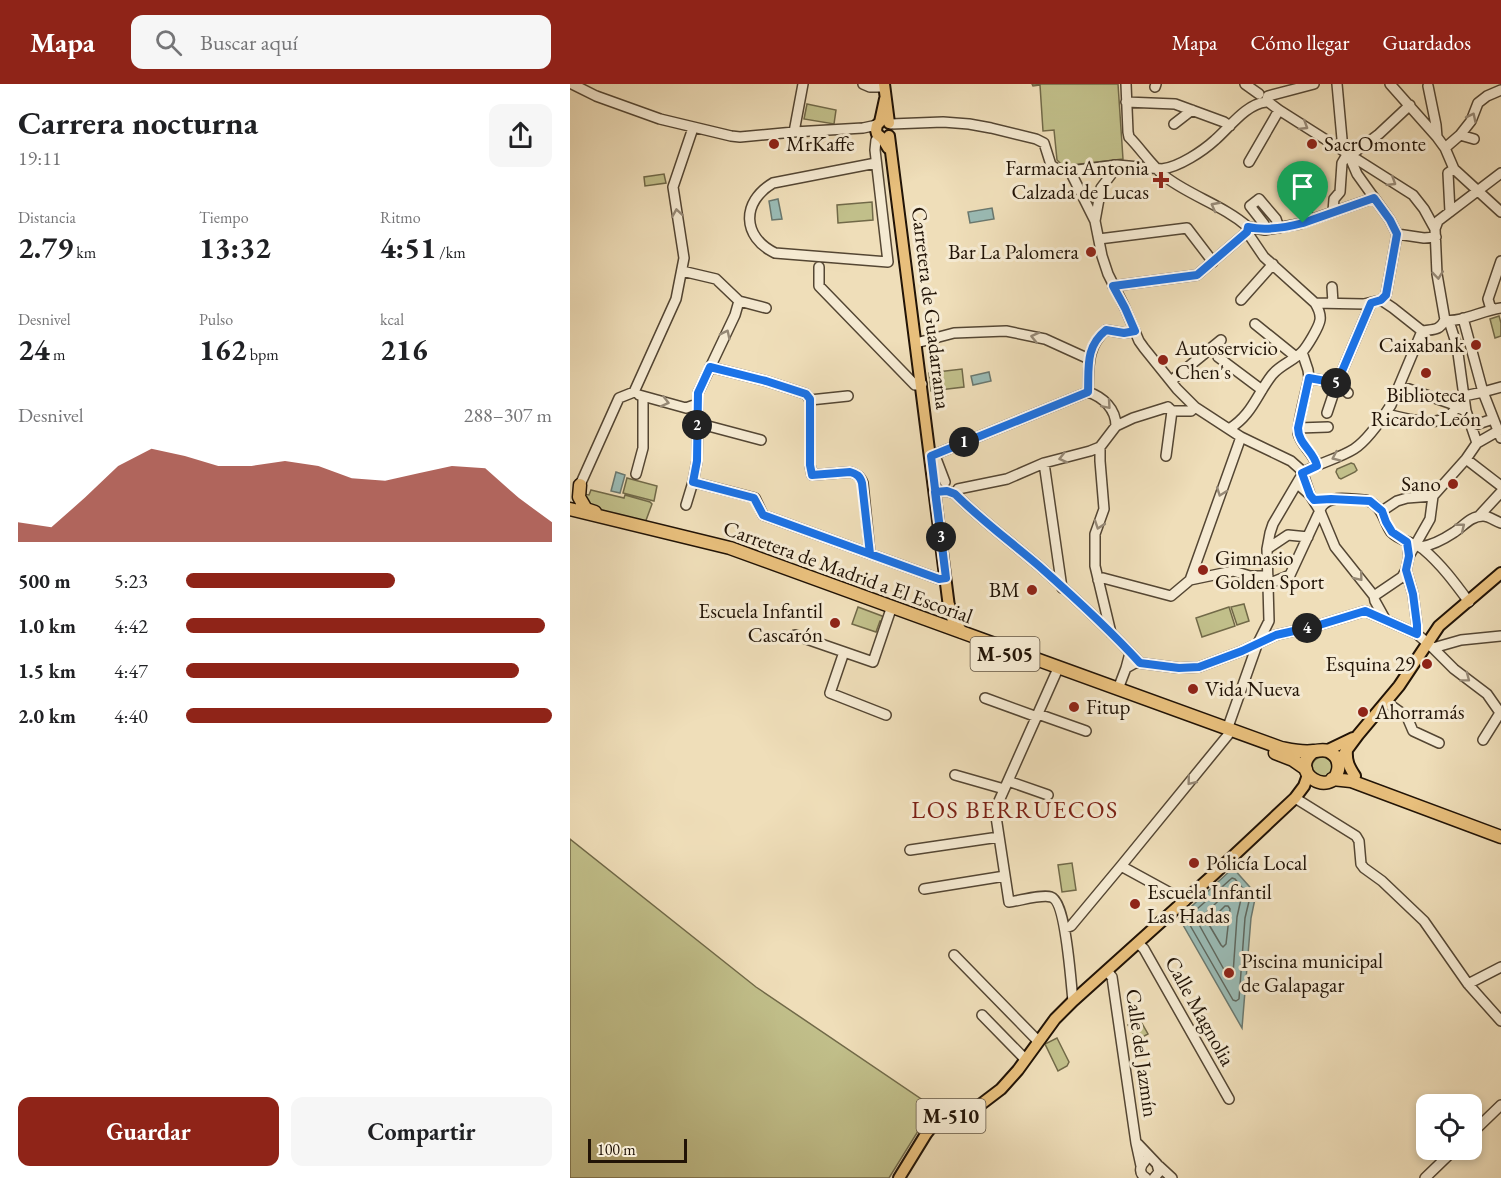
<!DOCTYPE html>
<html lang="es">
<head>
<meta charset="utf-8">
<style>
	:root { --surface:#fff; --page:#f6f6f6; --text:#202124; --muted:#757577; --accent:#8f2418 }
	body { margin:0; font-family:"EB Garamond",serif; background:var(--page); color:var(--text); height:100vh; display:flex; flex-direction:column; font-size:22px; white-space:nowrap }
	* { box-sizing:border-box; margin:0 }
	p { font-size:20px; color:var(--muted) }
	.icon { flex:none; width:33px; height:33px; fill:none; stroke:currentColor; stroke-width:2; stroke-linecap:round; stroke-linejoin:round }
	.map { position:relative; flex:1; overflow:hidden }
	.details { display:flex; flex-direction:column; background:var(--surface); width:570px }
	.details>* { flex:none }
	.tools { position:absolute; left:846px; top:1010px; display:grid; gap:12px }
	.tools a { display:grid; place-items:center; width:66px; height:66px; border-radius:12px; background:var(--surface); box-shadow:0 3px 9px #0003; font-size:30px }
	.scale { position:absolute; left:18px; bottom:15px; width:99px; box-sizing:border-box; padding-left:6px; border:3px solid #211306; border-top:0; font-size:16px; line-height:21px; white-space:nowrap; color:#211306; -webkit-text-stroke:4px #f5ead2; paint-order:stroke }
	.pin { position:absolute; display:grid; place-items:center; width:51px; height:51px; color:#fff; margin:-62px -26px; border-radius:50% 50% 50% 0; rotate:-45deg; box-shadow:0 0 6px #0007 }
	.pin .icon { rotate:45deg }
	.km { position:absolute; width:30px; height:30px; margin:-15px; border-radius:50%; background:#222; color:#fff; font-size:16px; line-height:30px; text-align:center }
	.round { display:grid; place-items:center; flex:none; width:63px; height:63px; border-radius:12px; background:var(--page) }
	.summary { display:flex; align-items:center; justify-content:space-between; height:102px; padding:0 18px }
	h1 { font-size:33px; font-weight:700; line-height:45px }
	.stats { display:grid; grid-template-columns:repeat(3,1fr); gap:9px; height:102px; padding:6px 18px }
	.stats div { display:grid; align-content:center }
	.stats b { font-size:30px; font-weight:700 }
	.stats small { font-size:16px; font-weight:400 }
	.stats p { font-size:16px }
	.chart { height:168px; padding:12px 18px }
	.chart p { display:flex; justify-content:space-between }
	.chart svg { width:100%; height:108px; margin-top:6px; fill:var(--accent); opacity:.7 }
	.action { display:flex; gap:12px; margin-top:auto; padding:12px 18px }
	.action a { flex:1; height:69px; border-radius:12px; background:var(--accent); color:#fff; font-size:24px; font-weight:700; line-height:69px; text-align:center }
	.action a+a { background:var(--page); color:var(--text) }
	ul { padding:0 18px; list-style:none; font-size:20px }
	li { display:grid; grid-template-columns:96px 72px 1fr; align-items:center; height:45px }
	li i { height:15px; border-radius:8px; background:var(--accent) }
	header { display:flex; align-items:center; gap:36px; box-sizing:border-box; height:84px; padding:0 30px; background:var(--accent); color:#fff }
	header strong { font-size:28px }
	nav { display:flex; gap:33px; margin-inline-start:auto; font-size:21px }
	.search { width:420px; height:54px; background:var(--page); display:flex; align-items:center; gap:15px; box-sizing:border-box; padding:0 21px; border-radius:12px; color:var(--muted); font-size:22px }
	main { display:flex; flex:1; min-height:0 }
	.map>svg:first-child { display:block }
	.green { fill:#c1bf8a; stroke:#716948; stroke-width:1.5 }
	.water { fill:#9abbb5; stroke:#6a786f; stroke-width:1.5 }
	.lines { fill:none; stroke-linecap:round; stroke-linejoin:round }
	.shore { stroke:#5e675e; stroke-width:1.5 }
	.minor-casing { stroke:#544633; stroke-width:12 }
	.major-casing { stroke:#211306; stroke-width:14 }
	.highway-casing { stroke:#211306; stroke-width:15 }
	.minor { stroke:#f5ead2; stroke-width:9 }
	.major { stroke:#e8bf7c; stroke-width:10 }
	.highway { stroke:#e8bf7c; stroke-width:12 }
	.oneway { stroke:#968976 }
	.route-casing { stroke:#fff; stroke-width:12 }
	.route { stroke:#1a73e8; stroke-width:8 }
	.poi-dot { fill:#8f2418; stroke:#f5ead2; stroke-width:2 }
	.labels { text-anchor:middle; stroke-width:6; stroke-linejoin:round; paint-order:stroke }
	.shield { fill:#f5ead2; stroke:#615443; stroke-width:1.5 }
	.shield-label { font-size:20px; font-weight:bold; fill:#211306 }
	.poi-label { font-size:21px; fill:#211306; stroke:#f5ead2; text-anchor:start }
	.street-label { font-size:21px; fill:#211306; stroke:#f5ead2 }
	.quarter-label { font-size:24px; letter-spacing:1.5px; fill:#7a1f14; stroke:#f5ead2 }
</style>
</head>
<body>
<header>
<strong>Mapa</strong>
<div class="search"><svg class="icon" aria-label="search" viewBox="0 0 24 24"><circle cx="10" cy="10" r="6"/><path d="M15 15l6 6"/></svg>Buscar aquí</div>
<nav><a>Mapa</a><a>Cómo llegar</a><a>Guardados</a></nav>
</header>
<main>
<section class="details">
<div class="summary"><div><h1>Carrera nocturna</h1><p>19:11</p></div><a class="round"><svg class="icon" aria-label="share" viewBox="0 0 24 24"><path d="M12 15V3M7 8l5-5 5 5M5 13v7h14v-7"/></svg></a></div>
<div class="stats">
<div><p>Distancia</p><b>2.79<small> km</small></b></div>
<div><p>Tiempo</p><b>13:32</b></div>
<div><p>Ritmo</p><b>4:51<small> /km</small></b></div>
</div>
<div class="stats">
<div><p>Desnivel</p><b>24<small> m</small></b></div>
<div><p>Pulso</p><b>162<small> bpm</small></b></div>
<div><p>kcal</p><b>216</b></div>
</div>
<div class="chart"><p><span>Desnivel</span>288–307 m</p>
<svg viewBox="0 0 160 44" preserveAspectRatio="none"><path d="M0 44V36L10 38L20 26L30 13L40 6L50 9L60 13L70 13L80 11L90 13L100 18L110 19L120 16L130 13L140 14L150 26L160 36V44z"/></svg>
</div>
<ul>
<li><b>500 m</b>5:23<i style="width:57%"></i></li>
<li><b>1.0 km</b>4:42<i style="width:98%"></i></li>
<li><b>1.5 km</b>4:47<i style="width:91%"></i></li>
<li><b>2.0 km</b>4:40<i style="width:100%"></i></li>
</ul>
<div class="action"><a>Guardar</a><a>Compartir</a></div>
</section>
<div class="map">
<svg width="931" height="1094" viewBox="0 0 931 1094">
	<rect width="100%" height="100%" fill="#efdeb9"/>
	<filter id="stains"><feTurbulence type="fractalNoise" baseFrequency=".00333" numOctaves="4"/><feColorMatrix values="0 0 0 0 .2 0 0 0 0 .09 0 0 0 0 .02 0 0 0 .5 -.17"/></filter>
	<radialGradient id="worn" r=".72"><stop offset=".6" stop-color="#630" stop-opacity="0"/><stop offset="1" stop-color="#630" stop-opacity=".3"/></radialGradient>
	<path class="green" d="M462,0H548L553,75L493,82L487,76L484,46L473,47L470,1L463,2Z
		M237,20L266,26L264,40L234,35Z
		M94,90L96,99L75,102L74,93Z
		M302,118L303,136L268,139L267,121Z
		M929,232L931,239V252L925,254L920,235Z
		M392,285L394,303L361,307L359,289Z
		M781,379L784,380L787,386L785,388L771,395L769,394L766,388L767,385Z
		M57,394L87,402L84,417L53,409Z
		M21,406L54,414L55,411L80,418L82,420L75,439L21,423L13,410L19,411Z
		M674,520L679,537L667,541L661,523Z
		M288,523L312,532L313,533L312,537H310L306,548L282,540Z
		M659,523L665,542L632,553L626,534Z
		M742 683a10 10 0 1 1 20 0a10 10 0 1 1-20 0Z
		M0,755L186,903L363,1023L319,1094H0Z
		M502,779L506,806L492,808L488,781Z
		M569,934L578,950L567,956L558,941Z
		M487,954L499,978L497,982L488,987L475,960Z"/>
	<path class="water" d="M208,115L212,135L202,136L199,117Z
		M422,124L424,135L400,139L398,128Z
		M419,288L421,297L403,301L401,292Z
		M46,388L55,391L50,409L41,407Z
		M663,784L686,810L681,834L672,944L609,834Z"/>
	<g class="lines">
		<path class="shore" d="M662,794L665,795L680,813L675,834L669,915L666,917L663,916L617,836L618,833Z
			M661,805L664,806L671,815L667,833L663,890L660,892L657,891L627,837Z
			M655,822H658L660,825L656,860L653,863L651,861L638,839Z"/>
		<g class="minor-casing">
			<path id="minor" d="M2,0L26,12L90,35L161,52L170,53L224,48L293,44L307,41
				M293,0L300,3H314
				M556,0L558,48L559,53C572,66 582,83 597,94C623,113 654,122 678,143L677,148L694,173L745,219C748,224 751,230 750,236C749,243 737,263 732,268C723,277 710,281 702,291C687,310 682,331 659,345
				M675,0L689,10
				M767,0L773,66
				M820,0L867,53L875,64L884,85L931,128
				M858,2L866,41L867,53
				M585,3L586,0
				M698,12L744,0
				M697,17L709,26L843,111L854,125L865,145L867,190L875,236
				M556,18L605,20L654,38L660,42
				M321,40L373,38L399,40L421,44L466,55L474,59L481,81L490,87H500L547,81L592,85C609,83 633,67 645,56C660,43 676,20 696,18L698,12
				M604,40L622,26
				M224,48L233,0
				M890,51L904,55
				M875,64L890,51L901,37L908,19L917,12L931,6
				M778,69L787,90L820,136L827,150L816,211L811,216
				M781,71L809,50L840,21
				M679,78L709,26
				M306,79L203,99C171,118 172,153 205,169L318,178L305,66L306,56L310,53
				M500,87L525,137L532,172L538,190L555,224L569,257L574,264L607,305L625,323L671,353L721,377L730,385L734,393L740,411L731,403L729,398
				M722,106L734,107L737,113V137
				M763,127L764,115L770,108L772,79L778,69
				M880,128L878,89L884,85
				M525,137L531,104L543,88L544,81
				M678,143L695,146L729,140L804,114
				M865,145L868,137L931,89
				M695,146L694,140L680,122L689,115L706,135L709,144
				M827,150L854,154L866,153
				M529,155L617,144L643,178
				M249,183V202L345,301L352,300
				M112,187L146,195L169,217L196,224
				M543,202L627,191L677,148
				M762,203L763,219
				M671,216L703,180
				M745,219L794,220L811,216L823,224L852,247
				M923,225L920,222L918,215L931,177
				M893,234L913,308L931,354
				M875,236C891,239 913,226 931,224
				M879,237L887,262L896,327
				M685,240L726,273
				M852,247C864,245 869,247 875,236
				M346,259L384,249L436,247L475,255L519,275
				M732,268L738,286L739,294C737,304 727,341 728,349C731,362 744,369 747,382
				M648,273L692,306
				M140,283L196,297L236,310L240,316V381L242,391L280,388C287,390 290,392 293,399L300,470
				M739,294L767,299L778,309
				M601,297L651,256
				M830,302L885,321L886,323L896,327L907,359L896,375L863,412L860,435L839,472
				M518,308C519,284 516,263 536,246L554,249L565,247
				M518,308C533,313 546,325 546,342
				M69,311L116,324L127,320
				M894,312L913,308L931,303
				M240,316L278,312
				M598,323L602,327H621L625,323
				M757,329L767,299L801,219
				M816,330C836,334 875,348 886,323
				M127,339L191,356
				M902,342L923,335
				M728,344L758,343
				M907,359L928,347
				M530,363V377L534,425L525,450V482L541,549
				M596,372L602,327
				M896,375L931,402
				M474,379L492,504
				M732,389C748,379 768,375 784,365C798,356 812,335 821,321L852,247
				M66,390L73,364V313
				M123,398L185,414L193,431L369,495L376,494
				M375,398L367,377L361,372L518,308
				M10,401L49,314L64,308L106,215L114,174L103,103L123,44
				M365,408L377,407L385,410C411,436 441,458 469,482C504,513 539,545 570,579L609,584L629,583L672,567L706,551L746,542L795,527L847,550L863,564L884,585L917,610L931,630
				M385,410L388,405L437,395L474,379L520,367L530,363L546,342L563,334L598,323
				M740,411L750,427L765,463L804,512L805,517L815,535
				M116,421L123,398L127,377L128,309L165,231L169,217
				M812,427L827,417L837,414L863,412
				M909,432L931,408
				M851,463C862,461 874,455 883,449C893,443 900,432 913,432C919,432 925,437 931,439
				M697,465L718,451L738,453
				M838,466L839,472L836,486L843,510L847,541V550
				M528,496L533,494L601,512L620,496L671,353
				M620,496L663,487L680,492H698
				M698,500L720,491L752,422C762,410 782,416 796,416C814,423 812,435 821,448C830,458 845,458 853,465C871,480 885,499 899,518
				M804,512L832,493L836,486
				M225,551L303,578L320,528
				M863,564L891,556L931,552
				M274,568L260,609L316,631
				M560,569L556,584L565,579H570
				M486,589L425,726L439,818C449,817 472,810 481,813C496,817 501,900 503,917
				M548,605L556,584
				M415,614L467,633
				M816,618L837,633L843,647L869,659
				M468,630L516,647
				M654,644L659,640L687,561L699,537L697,465L700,449L703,440L730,394
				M913,656L930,629
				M385,691L434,705
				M438,697L478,711
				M725,714L786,752L789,757L791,780L794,784L812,797L854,837L898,900L931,937
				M340,766L429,753
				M551,782L615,817
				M354,805L435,792
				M495,844L501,842L551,782L658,651
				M568,859L574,865L659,1015
				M384,871L468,957
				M537,887L542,893L566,1059L571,1082
				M898,900L931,883
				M412,931L455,975
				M902,1049L931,1021
				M568,1060L587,1080L589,1088L584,1094
				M575,1077C569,1083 569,1090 576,1094
				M589,1082L602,1094
				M855,1094L885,1065"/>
		</g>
		<g class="major-casing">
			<path id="major" d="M314,0L319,39
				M315,15L310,38L307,41L306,46L307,50L312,54L318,64
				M319,52L379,523
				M758,666L783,654
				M777,666C776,677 779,683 785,692
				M768,678L788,651L829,602L869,542L931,489
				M329,1094L356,1050L363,1041L375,1034L410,1021L431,1005L448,986L485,935L503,917L643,791L725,714L734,702L738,691"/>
		</g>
		<g class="highway-casing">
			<path id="highway" d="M10,401L9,413L16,425L25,428
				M0,425L160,464L711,664C721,666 733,669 744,667C749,667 752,665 758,667C760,668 763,670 765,672C768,676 769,681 768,686C762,715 716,688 744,667
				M379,523L385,539L391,548
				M705,669L723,676L736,685
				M762,695L781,697L931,753"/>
		</g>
		<use href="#minor" class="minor"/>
		<use href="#major" class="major"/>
		<use href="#highway" class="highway"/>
	</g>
	<defs><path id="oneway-chevron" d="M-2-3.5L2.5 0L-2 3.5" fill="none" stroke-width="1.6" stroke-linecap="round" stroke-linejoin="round" transform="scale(1.5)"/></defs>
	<g class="oneway">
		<use href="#oneway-chevron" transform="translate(902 33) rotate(-64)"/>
		<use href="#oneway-chevron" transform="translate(734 42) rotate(32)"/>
		<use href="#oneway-chevron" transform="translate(822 98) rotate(32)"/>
		<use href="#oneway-chevron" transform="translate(645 122) rotate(-152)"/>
		<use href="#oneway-chevron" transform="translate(107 129) rotate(-99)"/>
		<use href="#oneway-chevron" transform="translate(868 191) rotate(84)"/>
		<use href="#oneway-chevron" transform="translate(156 250) rotate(-64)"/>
		<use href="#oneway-chevron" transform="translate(465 253) rotate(-167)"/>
		<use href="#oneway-chevron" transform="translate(95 318) rotate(14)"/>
		<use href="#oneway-chevron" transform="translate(537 321) rotate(49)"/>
		<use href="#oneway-chevron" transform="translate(766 373) rotate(156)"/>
		<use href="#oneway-chevron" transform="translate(493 374) rotate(166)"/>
		<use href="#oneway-chevron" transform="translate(651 408) rotate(110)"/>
		<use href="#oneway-chevron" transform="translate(529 441) rotate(109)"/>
		<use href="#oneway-chevron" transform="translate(891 443) rotate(-39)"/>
		<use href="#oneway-chevron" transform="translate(789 493) rotate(51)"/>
		<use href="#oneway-chevron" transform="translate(896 594) rotate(37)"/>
		<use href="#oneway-chevron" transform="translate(621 697) rotate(129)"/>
	</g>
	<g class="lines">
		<g class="route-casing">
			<path id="route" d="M733,139C714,144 696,147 678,143L677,148L627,191L543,202L555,224L565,247L554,249L536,246C515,263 519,283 518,308L361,372L376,494L369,495C310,474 252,452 193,431L184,414L123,398L127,377L128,309L140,283L196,297L236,310L240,315V381L242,391L280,388C287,390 290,392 292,399L300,470L369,495L376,494L365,408L377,407L385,410C411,436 441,458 469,482C504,513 539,545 570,579L609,584L629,583L672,567L706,551L746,542L795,527L847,550V541L843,510L836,486L839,472L837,458L822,448L816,438L812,427L800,417L761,415L744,416L740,411L732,389L747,382C744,367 728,360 728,344L739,294L767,299L801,219L811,216L816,211L827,150L820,136L804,114L733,139"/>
		</g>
		<use href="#route" class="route"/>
	</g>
	<g class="poi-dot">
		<circle cx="204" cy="60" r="6"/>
		<circle cx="742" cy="60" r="6"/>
		<path d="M588 87h6v6h6v6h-6v6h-6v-6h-6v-6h6z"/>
		<circle cx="521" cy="168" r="6"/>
		<circle cx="906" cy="261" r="6"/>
		<circle cx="593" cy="276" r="6"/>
		<circle cx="856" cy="289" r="6"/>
		<circle cx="883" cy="400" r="6"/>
		<circle cx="633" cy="486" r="6"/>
		<circle cx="462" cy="506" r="6"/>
		<circle cx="265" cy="539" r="6"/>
		<circle cx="857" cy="580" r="6"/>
		<circle cx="623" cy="605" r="6"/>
		<circle cx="504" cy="623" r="6"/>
		<circle cx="793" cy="628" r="6"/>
		<circle cx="624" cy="779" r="6"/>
		<circle cx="565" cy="820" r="6"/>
		<circle cx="659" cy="889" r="6"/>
	</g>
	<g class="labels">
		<g class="shield">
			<rect x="400.5" y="553" width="69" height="34" rx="4.5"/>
			<rect x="346.5" y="1015" width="69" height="34" rx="4.5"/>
		</g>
		<g class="shield-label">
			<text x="435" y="577">M-505</text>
			<text x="381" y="1039">M-510</text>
		</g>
		<g class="poi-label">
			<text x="216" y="67">MrKaffe</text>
			<text x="754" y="67">SacrOmonte</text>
			<text x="579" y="91" text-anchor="end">Farmacia Antonia<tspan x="579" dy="24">Calzada de Lucas</tspan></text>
			<text x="509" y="175" text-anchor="end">Bar La Palomera</text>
			<text x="894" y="268" text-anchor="end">Caixabank</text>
			<text x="605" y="271">Autoservicio<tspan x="605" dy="24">Chen's</tspan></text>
			<text x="856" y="318" text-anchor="middle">Biblioteca<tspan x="856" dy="24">Ricardo León</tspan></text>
			<text x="871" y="407" text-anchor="end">Sano</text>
			<text x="645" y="481">Gimnasio<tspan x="645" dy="24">Golden Sport</tspan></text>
			<text x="450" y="513" text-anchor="end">BM</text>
			<text x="253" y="534" text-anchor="end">Escuela Infantil<tspan x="253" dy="24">Cascarón</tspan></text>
			<text x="845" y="587" text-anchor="end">Esquina 29</text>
			<text x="635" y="612">Vida Nueva</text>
			<text x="516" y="630">Fitup</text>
			<text x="805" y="635">Ahorramás</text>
			<text x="636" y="786">Policía Local</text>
			<text x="577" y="815">Escuela Infantil<tspan x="577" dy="24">Las Hadas</tspan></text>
			<text x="671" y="884">Piscina municipal<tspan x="671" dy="24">de Galapagar</tspan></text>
		</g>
		<g class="street-label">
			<text transform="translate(361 224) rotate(83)" y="7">Carretera de Guadarrama</text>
			<text transform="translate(278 488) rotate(20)" y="7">Carretera de Madrid a El Escorial</text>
			<text transform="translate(630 927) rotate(61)" y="7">Calle Magnolia</text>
			<text transform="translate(572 969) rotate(82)" y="7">Calle del Jazmín</text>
		</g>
		<g class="quarter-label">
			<text x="445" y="734">LOS BERRUECOS</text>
		</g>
	</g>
	<rect width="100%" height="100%" filter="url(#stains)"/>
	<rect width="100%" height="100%" fill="url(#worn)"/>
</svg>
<div class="tools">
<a><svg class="icon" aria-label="locate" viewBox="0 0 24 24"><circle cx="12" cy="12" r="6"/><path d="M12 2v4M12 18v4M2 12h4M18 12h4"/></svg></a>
</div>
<div class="scale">100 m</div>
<div class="pin" style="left:733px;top:139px;background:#1e9e55"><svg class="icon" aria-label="arrive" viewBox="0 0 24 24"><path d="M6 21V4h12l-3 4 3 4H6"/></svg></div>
<b class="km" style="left:394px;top:358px">1</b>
<b class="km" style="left:127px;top:341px">2</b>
<b class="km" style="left:371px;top:453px">3</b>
<b class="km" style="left:737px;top:544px">4</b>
<b class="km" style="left:766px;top:299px">5</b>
</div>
</main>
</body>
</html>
